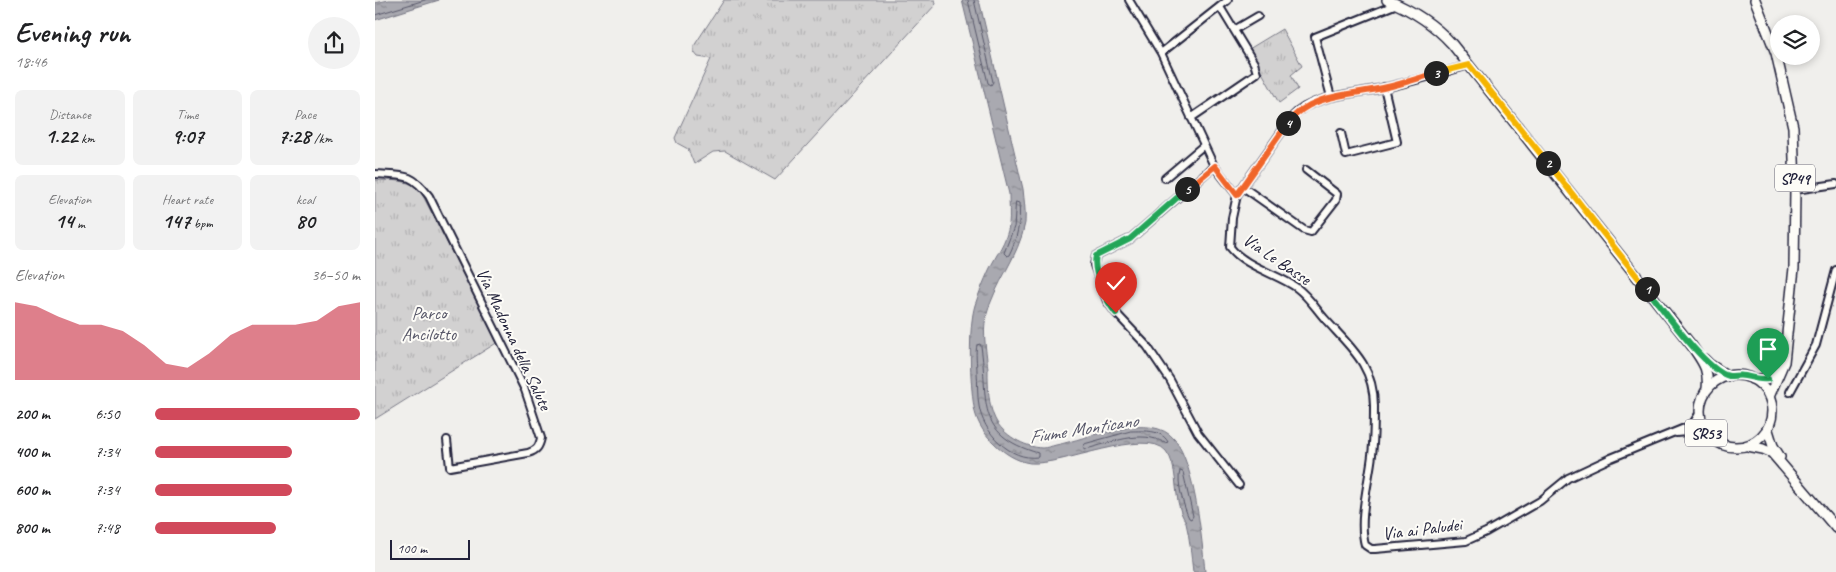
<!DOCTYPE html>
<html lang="en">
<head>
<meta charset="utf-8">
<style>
	:root { --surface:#fff; --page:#f2f2f2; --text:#202124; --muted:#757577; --accent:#d1495b }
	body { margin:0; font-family:Caveat,sans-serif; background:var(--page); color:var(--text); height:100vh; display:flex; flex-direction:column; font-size:19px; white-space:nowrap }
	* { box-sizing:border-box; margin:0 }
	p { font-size:16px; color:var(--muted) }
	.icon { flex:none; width:28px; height:28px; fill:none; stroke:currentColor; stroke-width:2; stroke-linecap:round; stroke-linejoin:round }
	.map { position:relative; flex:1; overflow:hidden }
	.drawer { display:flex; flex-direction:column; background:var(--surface); width:375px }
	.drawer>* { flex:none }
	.controls { position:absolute; left:1395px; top:15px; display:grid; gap:10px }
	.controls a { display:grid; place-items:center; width:50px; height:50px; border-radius:50%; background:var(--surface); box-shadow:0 2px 8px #0003; font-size:25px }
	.scale { position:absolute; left:15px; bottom:12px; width:80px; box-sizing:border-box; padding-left:5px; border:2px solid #22223b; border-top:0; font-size:14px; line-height:18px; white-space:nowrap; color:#22223b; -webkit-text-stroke:4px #fdfcf7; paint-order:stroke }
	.pin { position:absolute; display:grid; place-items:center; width:42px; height:42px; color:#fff; margin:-51px -21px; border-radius:50% 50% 50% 0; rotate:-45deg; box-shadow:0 0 5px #0007 }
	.pin .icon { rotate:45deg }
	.km { position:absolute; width:25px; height:25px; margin:-12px; border-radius:50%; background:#222; color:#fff; font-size:14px; line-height:25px; text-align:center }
	.round { display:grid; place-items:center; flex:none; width:52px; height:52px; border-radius:26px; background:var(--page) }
	.head { display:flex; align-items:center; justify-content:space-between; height:85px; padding:0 15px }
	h1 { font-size:28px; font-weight:700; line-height:38px }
	.figures { display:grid; grid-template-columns:repeat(3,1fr); gap:8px; height:85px; padding:5px 15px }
	.figures div { display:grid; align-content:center; border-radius:8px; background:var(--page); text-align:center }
	.figures b { font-size:21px; font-weight:700 }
	.figures small { font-size:14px; font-weight:400 }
	.figures p { font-size:14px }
	.chart { height:140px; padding:10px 15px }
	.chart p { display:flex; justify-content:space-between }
	.chart svg { width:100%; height:90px; margin-top:5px; fill:var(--accent); opacity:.7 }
	ul { padding:0 15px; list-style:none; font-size:16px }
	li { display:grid; grid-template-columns:80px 60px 1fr; align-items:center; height:38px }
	li i { height:12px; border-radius:6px; background:var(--accent) }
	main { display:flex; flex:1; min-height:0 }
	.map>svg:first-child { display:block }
	.grass { fill:url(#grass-tufts); stroke:#7a7a86 }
	.water { fill:url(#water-ripples); stroke:#737381 }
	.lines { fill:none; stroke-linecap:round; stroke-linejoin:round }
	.shore { stroke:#58586a; stroke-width:1 }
	.minor-casing { stroke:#22223b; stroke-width:10 }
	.major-casing { stroke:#22223b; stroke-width:12 }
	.minor { stroke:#fdfcf7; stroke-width:6 }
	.major { stroke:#fdfcf7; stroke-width:9 }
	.split-1-casing { stroke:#fff; stroke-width:10 }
	.split-2-casing { stroke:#fff; stroke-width:10 }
	.split-3-casing { stroke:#fff; stroke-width:10 }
	.split-4-casing { stroke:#fff; stroke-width:10 }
	.split-5-casing { stroke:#fff; stroke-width:10 }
	.split-6-casing { stroke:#fff; stroke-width:10 }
	.split-1 { stroke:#22a559; stroke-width:6 }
	.split-2 { stroke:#f5b400; stroke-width:6 }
	.split-3 { stroke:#f5b400; stroke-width:6 }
	.split-4 { stroke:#f0652b; stroke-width:6 }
	.split-5 { stroke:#f0652b; stroke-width:6 }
	.split-6 { stroke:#22a559; stroke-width:6 }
	.labels { text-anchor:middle; stroke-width:4; stroke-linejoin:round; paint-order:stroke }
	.shield { fill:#fdfcf7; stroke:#646373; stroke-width:1 }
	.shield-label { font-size:16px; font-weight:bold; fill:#22223b }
	.street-label { font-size:18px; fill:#22223b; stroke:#fdfcf7 }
	.park-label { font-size:18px; fill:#575768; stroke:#fdfcf7 }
	.water-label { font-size:19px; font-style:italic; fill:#58586a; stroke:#fdfcf7 }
</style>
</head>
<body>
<main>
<section class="drawer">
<div class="head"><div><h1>Evening run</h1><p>18:46</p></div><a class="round"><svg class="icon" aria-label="share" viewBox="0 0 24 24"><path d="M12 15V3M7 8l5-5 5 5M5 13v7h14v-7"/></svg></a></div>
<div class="figures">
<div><p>Distance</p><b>1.22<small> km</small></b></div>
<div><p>Time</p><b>9:07</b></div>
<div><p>Pace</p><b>7:28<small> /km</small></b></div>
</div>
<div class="figures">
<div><p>Elevation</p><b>14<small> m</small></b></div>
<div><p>Heart rate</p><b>147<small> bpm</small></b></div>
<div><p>kcal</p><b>80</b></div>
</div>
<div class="chart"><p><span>Elevation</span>36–50 m</p>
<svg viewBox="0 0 160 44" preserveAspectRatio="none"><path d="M0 44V6L10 8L20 13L30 17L40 17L50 20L60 27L70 36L80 38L90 31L100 22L110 17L120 17L130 17L140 15L150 8L160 6V44z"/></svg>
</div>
<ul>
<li><b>200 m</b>6:50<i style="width:100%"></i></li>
<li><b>400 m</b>7:34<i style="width:67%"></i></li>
<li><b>600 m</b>7:34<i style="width:67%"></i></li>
<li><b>800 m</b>7:48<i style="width:59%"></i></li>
</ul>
</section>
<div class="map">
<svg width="1461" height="572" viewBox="0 0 1461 572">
	<defs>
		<pattern id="grass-tufts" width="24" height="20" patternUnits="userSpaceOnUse" patternTransform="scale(1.25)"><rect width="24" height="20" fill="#d2d1d1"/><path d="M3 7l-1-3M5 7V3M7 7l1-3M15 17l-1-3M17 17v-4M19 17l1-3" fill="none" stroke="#b4b3b4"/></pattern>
		<pattern id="water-ripples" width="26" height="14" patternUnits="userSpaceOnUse" patternTransform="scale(1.25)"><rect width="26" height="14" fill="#a9a9b0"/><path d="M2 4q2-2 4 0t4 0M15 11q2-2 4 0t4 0" fill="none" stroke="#898990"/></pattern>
	</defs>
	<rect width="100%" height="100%" fill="#f0efec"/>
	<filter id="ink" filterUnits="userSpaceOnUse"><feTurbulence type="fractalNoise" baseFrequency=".02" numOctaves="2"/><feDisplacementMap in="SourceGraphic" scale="10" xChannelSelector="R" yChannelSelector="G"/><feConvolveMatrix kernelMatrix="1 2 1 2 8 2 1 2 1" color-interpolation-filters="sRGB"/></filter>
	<g filter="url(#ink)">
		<path class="grass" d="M349,0H560L561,4L400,180L350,151L338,152L319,164L313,149L302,143L300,138L336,59L323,57L319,52V46Z
			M907,29L927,66L916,75L923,89L904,103L874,49Z
			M0,180C17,181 34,178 46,192L123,342L0,419Z"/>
		<path class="water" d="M14,0H64L0,20V3Z
			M587,0H603L605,4L648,189C649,200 651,212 650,223C644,257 619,284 611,317C607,334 612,353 613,370C613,385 613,405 620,419C628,435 649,447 667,448C671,448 677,446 681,445C712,439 777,410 800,440C820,466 827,539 830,572H818C816,556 815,538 811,523C809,518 806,514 805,509C799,492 803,466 791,451C771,427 687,466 655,463C641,461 629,453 619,443C609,434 601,421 599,407C595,383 593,328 600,305C604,293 609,281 614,270C621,255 632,241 634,225C635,215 634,204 634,194Z"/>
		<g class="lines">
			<path class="shore" d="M593,0L613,83L616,85L618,82L599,0
				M0,15L50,0
				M641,202L644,203C646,222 642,239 634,255L632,256L629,253L639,227Z
				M602,345L605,344L606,346C614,400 598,434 663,453V457C635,461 608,432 604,406C602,395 603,383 602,372C602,363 600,353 602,345Z
				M756,431C769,431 786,429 793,442L790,443C766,429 736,443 711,449L708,447L710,444Z
				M805,471L808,472L818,516L816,519L814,518C809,508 801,481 805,471Z"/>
			<g class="minor-casing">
				<path id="minor" d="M754,0L786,53L839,166L862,195
					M859,30L883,16
					M786,53L853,0
					M1094,65C1066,73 1037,82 1008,88C980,94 936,95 917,117L862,195L857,218L855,247C870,267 903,274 922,288C934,297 941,309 950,319C975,347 999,365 999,406C999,422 999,439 997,455C994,482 983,519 990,545L996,549H1000L1091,541L1111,532L1165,501L1193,478L1236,458L1312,427L1319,422L1324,414
					M956,97L940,37L1022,4
					M816,118L882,73L879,63L845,7
					M966,133L971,155L1022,142L1009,87
					M839,166L755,239L721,256L719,265L732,301L741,313L772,346L795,380L823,433L864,485
					M0,174C28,176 36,172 54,196L150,390L166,438C164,447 162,450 153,453L75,467L72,440
					M790,178L829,145
					M868,187L929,230L936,232L961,200L962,194L931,170
					M1420,190L1461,184
					M1415,392L1441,345L1461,270
					M1301,433L1311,432L1338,440"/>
			</g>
			<g class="major-casing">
				<path id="major" d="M1012,0C1037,10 1059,24 1077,44L1317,346C1328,363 1334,368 1332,389
					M1380,0L1401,53L1418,127L1420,190L1419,268L1409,362L1394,397
					M1329,359L1334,364L1353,376
					M1325 411a36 36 0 1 1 72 0a36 36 0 1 1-72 0Z
					M1377,379C1389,380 1397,378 1405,369
					M1393,430L1398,446L1405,457
					M1373,446L1388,449L1397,453L1461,528"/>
			</g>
			<use href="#minor" class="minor"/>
			<use href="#major" class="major"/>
		</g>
	</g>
	<g class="lines" filter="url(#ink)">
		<g class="split-1-casing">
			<path id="split-1" d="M1272,289C1287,308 1332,372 1354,376C1360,376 1365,375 1370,376C1378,378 1384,380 1393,379"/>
		</g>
		<g class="split-2-casing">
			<path id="split-2" d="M1173,163L1272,289"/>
		</g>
		<g class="split-3-casing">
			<path id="split-3" d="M1061,73L1094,65L1173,163"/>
		</g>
		<g class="split-4-casing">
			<path id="split-4" d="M913,123C934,94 976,95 1008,88C1026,84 1044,78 1061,73"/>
		</g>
		<g class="split-5-casing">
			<path id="split-5" d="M812,189L840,166L862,195L913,123"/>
		</g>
		<g class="split-6-casing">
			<path id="split-6" d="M741,313C731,301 717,271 721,256L755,239L812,189"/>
		</g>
		<use href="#split-1" class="split-1"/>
		<use href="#split-2" class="split-2"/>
		<use href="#split-3" class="split-3"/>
		<use href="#split-4" class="split-4"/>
		<use href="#split-5" class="split-5"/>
		<use href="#split-6" class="split-6"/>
	</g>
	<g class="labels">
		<g class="shield">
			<rect x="1400" y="164.5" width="40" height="27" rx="4"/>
			<rect x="1310" y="419.5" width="42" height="27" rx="4"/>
		</g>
		<g class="shield-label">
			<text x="1420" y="184">SP49</text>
			<text x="1331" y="439">SR53</text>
		</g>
		<g class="street-label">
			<text transform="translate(902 259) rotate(34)" y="6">Via Le Basse</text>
			<text transform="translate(139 339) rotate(65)" y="6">Via Madonna della Salute</text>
			<text transform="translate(1047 529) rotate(-7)" y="6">Via ai Paludei</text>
		</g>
		<g class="park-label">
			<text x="54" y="319">Parco<tspan x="54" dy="21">Ancilotto</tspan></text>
		</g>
		<g class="water-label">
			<text transform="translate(708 428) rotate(-9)" y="7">Fiume Monticano</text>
		</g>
	</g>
</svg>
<div class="controls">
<a><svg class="icon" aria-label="layers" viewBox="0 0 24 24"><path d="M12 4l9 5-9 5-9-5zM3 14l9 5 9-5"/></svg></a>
</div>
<div class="scale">100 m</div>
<div class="pin" style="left:1393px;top:379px;background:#1e9e55"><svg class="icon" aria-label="arrive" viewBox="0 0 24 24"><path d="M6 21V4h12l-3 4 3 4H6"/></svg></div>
<div class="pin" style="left:741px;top:313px;background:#d93025"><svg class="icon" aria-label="check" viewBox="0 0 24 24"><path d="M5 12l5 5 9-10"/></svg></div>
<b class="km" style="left:1272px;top:289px">1</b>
<b class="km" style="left:1173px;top:163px">2</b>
<b class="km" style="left:1061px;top:73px">3</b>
<b class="km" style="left:913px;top:123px">4</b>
<b class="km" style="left:812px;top:189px">5</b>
</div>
</main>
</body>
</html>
